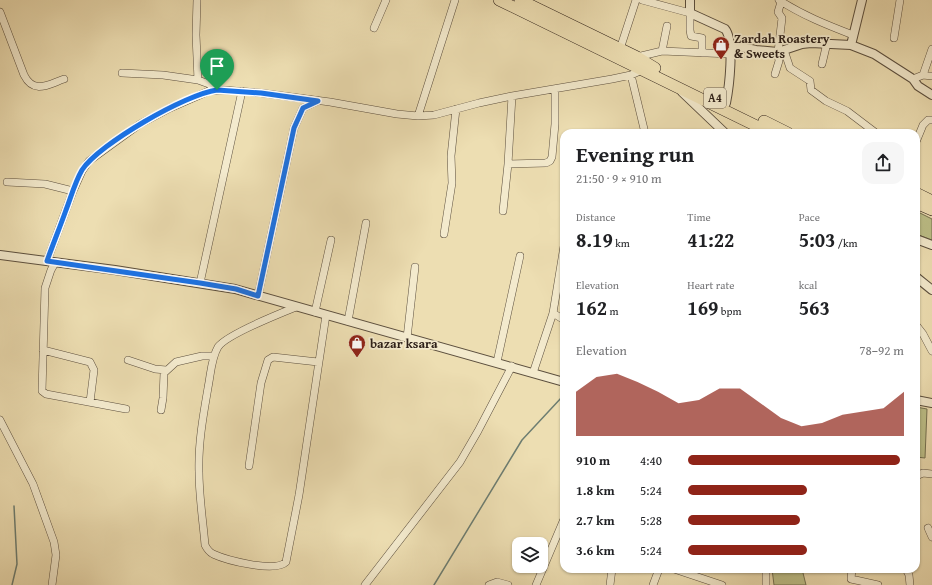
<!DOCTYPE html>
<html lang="en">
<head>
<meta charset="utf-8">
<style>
	:root { --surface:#fff; --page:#f6f6f6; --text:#202124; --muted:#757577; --accent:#8f2418 }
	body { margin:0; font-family:"Gentium Book Plus",serif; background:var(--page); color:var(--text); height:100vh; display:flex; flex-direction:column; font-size:15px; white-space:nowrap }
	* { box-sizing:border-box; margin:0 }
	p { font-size:13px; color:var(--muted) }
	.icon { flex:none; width:22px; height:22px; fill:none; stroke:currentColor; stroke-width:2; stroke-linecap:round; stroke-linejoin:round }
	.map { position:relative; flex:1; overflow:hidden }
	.drawer { position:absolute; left:560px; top:129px; width:360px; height:444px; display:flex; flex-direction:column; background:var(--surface); border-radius:12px; box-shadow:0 1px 3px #0004 }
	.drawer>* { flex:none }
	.fabs { position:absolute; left:512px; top:537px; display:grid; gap:8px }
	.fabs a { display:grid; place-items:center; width:36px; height:36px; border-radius:8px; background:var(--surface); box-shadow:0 1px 3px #0004; font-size:20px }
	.pin { position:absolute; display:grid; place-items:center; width:34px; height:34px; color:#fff; margin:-41px -17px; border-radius:50% 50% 50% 0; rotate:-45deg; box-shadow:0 0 4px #0007 }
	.pin .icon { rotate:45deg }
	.round { display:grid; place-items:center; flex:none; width:42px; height:42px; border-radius:12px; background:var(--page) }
	.summary { display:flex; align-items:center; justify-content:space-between; height:68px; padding:0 16px }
	h1 { font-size:22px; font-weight:700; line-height:30px }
	.metrics { display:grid; grid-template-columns:repeat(3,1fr); gap:6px; height:68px; padding:4px 16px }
	.metrics div { display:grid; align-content:center }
	.metrics b { font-size:20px; font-weight:700 }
	.metrics small { font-size:11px; font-weight:400 }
	.metrics p { font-size:11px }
	.chart { height:112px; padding:8px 16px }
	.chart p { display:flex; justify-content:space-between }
	.chart svg { width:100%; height:72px; margin-top:4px; fill:var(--accent); opacity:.7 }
	ul { padding:0 16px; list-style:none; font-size:13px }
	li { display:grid; grid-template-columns:64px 48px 1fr; align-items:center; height:30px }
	li i { height:10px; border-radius:5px; background:var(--accent) }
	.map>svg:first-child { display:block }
	.green { fill:#bdc089; stroke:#747050 }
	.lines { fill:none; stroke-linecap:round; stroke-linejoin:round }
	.stream { stroke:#6d7d71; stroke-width:1.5 }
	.minor-casing { stroke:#5c4f3e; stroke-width:8 }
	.tertiary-casing { stroke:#5c4f3e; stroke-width:10 }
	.trunk-casing { stroke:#2c1f18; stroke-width:12 }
	.minor { stroke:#f3eacd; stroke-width:7 }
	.tertiary { stroke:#f3eacd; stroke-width:8 }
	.trunk { stroke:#eddeb2; stroke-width:11 }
	.route-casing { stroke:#fff; stroke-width:8 }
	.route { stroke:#1a73e8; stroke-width:5 }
	.labels { text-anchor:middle; stroke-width:3.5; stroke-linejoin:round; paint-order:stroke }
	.shield { fill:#f3eacd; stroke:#685c4e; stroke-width:1 }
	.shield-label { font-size:12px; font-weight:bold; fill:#2c1f18 }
	.poi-label { font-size:13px; font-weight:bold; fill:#2c1f18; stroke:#f3eacd; text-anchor:start }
</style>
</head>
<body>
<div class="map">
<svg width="932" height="585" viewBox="0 0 932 585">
	<rect width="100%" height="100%" fill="#eddeb2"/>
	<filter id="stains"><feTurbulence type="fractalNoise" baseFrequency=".005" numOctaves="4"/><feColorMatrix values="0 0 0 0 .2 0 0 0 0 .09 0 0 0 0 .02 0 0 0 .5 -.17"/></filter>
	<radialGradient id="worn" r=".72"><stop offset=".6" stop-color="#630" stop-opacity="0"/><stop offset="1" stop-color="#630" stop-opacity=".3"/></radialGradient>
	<path class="green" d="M916,211L932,219V240L916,234Z
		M916,407L927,409L925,458L916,457Z
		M772,569H802L806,585H774Z"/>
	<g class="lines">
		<path class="stream" d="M12,585L17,564L14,506
			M434,585L522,440L562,397"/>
		<g class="minor-casing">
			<path id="minor" d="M197,0L196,35L198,80
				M642,0L690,13V30L691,36L702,38V53
				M779,0C802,15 827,25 853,35
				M0,12L24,75C34,95 49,84 64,79
				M374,28L386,0
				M894,38L900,0
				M620,49L636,0
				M784,50L790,68L810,81L811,90L826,101L847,111L876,133
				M662,51L667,26
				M637,57L662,51L730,54
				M822,64L827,43
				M122,73L163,75L198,80L209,84L217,90
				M775,74L779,61L778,52L782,18L778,12L781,2
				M631,75L645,133
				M923,75L932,49
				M913,79L923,75L932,76
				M418,116L455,0
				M916,142L923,125L928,120H932
				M508,164L512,96
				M7,182L45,184L73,191
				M503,211L508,164L546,163L550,161L552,157L555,124V89
				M444,234L452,183L451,156L456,109
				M47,261L73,191L82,171L89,161L140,124L170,108L209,91L223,90L261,93L330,102L397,114L418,116L434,115L479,103L512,96L612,79L631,75L642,70
				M55,263L51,270L45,288L42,391L46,394L126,409
				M200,283L242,91
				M258,296L294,128L303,108L318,101
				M296,307C281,313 226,335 218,347C212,357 211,370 209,382C204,411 198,442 199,472C199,496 203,521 205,545C207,549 209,552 213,554C226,560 275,573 286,562L299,495L326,315
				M315,312L331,240
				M553,313L564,320
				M348,321L366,223
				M916,325L923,334L932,351
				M407,338L415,267
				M43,350L90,362L94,370L90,402
				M128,360L155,369L166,370
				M497,362L520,256
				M533,373L553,313L564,246
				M161,410L163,398L164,373L176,362L202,356H214
				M0,420L33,484L54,542L56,555L52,585
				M249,466L261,383L268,360L273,357L318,362
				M916,476L923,473L932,474
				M928,528L932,537
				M674,569L722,585
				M766,569V585
				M852,569L851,579L878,585
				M906,569L909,575L910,585
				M365,585L460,462L478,431L512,366
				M489,585L497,582L508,585
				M536,585L564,519
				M610,585L612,569
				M653,585L659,569"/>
		</g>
		<g class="tertiary-casing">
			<path id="tertiary" d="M690,0V13L725,29C735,41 729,88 726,103
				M730,45L756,50L778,52L802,44L811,43L851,45L874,54L913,79L918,86L932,95
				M851,45L862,0
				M682,92L725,133
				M916,239L932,245
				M0,255L115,270L235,289L564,382
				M916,277L932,290
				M916,400L932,403"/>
		</g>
		<g class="trunk-casing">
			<path id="trunk" d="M499,0L771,133
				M520,0L637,57L655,68
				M764,121L788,133
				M916,193L932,201
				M916,203L932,210"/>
		</g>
		<use href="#minor" class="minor"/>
		<use href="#tertiary" class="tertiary"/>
		<use href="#trunk" class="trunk"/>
	</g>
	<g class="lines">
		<g class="route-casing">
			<path id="route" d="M217,90L261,93L318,101L303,108L294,128L258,296L236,289L200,283L47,261C53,244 60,227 66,210C71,197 75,182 82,170C99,144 186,94 217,90Z"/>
		</g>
		<use href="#route" class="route"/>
	</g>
	<defs>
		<g id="shop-pin" transform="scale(0.9)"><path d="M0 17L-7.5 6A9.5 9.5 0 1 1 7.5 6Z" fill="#8f2418" stroke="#f3eacd"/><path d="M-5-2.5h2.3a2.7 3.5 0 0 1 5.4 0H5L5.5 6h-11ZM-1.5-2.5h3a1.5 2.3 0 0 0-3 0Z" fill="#fff"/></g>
	</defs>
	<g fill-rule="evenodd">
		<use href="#shop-pin" x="721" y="45"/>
		<use href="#shop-pin" x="357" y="343"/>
	</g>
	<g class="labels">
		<rect class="shield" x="704" y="88" width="22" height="20" rx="3"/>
		<g class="shield-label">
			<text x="715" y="102">A4</text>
		</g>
		<g class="poi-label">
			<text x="734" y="43">Zardah Roastery<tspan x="734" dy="15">&amp; Sweets</tspan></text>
			<text x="370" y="348">bazar ksara</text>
		</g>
	</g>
	<rect width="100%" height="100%" filter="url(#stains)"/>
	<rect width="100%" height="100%" fill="url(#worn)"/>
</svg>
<div class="fabs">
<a><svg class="icon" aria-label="layers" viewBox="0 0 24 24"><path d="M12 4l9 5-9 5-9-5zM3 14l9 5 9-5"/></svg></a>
</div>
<div class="pin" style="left:217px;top:90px;background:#1e9e55"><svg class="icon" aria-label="arrive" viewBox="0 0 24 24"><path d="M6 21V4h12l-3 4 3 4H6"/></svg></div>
<section class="drawer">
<div class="summary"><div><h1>Evening run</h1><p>21:50 · 9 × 910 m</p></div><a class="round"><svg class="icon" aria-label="share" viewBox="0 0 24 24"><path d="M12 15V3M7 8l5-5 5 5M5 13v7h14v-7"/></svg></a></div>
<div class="metrics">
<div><p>Distance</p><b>8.19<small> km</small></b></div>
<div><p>Time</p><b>41:22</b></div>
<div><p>Pace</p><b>5:03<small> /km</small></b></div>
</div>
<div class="metrics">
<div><p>Elevation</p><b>162<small> m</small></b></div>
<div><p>Heart rate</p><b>169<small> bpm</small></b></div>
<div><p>kcal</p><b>563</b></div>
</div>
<div class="chart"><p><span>Elevation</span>78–92 m</p>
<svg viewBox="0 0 160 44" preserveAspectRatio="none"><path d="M0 44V17L10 8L20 6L30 11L40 17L50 24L60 22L70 15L80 15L90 24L100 33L110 38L120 36L130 31L140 29L150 27L160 17V44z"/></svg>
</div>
<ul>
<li><b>910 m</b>4:40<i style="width:98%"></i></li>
<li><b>1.8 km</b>5:24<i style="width:55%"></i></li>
<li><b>2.7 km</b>5:28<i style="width:52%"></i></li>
<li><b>3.6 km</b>5:24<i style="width:55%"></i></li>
</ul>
</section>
</div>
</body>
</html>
